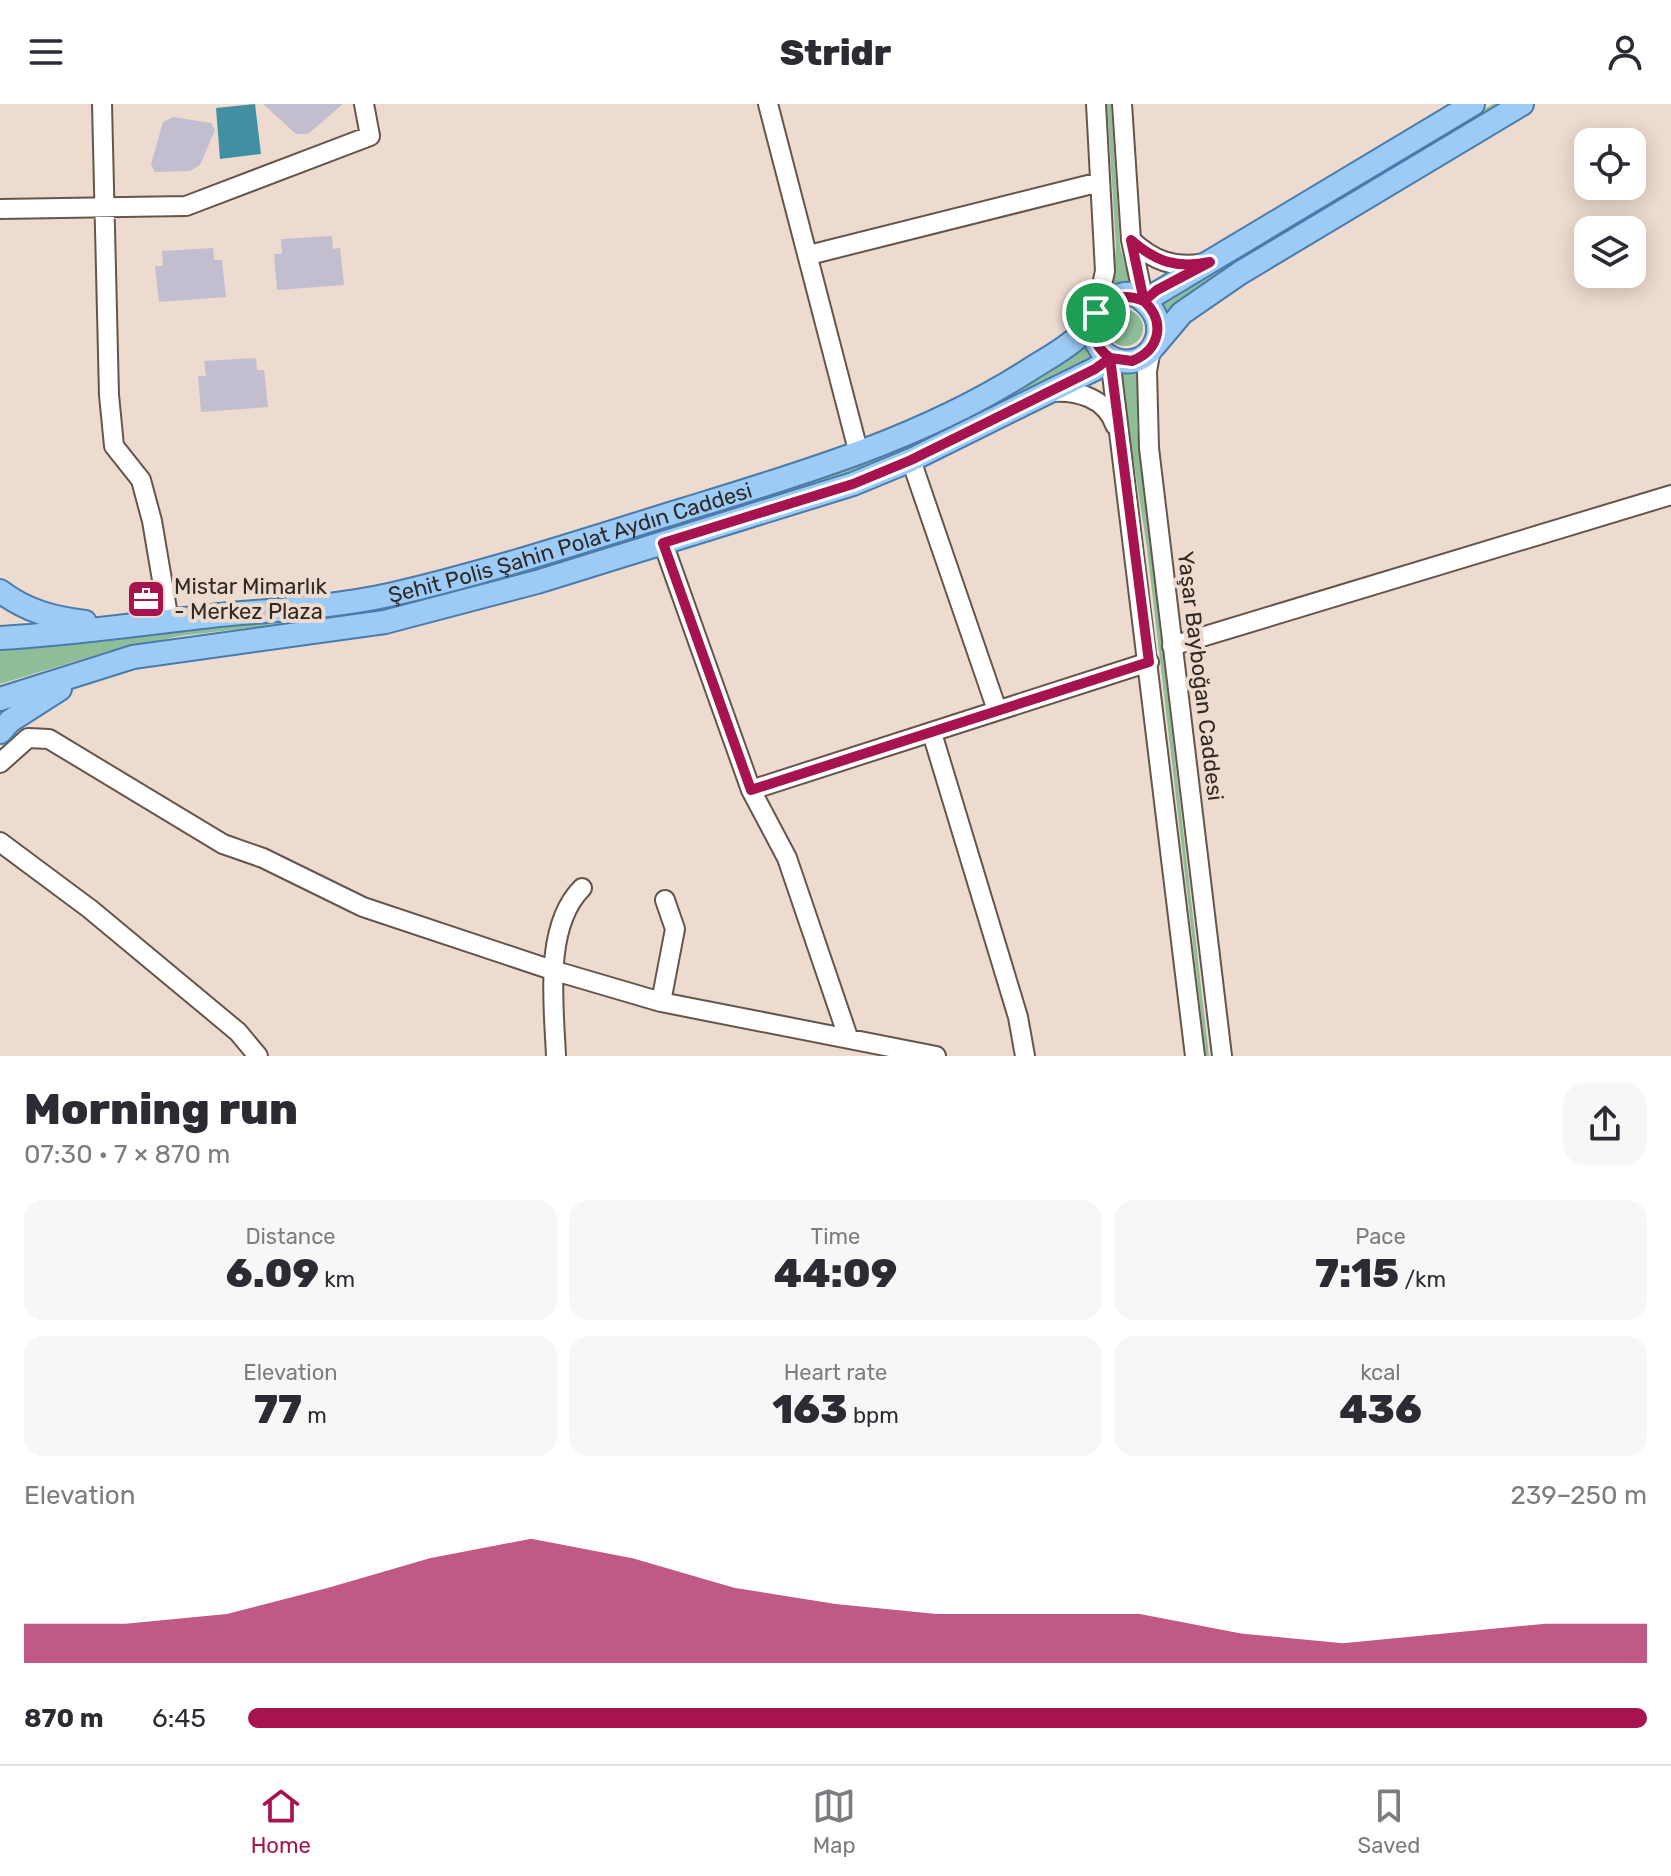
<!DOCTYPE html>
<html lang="en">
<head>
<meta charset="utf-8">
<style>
	:root { --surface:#fff; --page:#f7f7f7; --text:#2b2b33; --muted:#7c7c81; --line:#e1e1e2; --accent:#a6134f }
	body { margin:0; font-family:Rubik,sans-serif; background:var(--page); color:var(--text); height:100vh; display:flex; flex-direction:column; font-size:30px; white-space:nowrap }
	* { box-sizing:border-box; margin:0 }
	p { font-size:26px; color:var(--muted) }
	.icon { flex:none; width:44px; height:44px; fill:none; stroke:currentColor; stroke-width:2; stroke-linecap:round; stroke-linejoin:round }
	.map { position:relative; height:952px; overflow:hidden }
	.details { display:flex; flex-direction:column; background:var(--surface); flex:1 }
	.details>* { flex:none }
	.controls { position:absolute; left:1574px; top:24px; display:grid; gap:16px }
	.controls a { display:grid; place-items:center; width:72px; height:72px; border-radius:16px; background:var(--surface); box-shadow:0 4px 20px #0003; font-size:40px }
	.pin { position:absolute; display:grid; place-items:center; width:68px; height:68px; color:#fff; margin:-34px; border:4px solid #fff; border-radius:50%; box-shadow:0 2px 8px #0007 }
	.round { display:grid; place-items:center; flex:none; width:84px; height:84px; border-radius:24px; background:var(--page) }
	.overview { display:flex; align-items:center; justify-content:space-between; height:136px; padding:0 24px }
	h1 { font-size:44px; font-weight:800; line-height:60px }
	.metrics { display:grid; grid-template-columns:repeat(3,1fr); gap:12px; height:136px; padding:8px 24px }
	.metrics div { display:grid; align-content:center; border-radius:20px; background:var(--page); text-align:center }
	.metrics b { font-size:40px; font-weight:800 }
	.metrics small { font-size:22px; font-weight:400 }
	.metrics p { font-size:22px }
	.chart { height:224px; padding:16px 24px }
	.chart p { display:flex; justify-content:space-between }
	.chart svg { width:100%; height:144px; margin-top:8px; fill:var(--accent); opacity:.7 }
	ul { padding:0 24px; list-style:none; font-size:26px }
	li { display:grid; grid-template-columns:128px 96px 1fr; align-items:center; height:60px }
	li i { height:20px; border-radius:10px; background:var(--accent) }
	header { display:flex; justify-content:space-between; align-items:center; height:104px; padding:0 24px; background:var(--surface); font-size:36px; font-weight:800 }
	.dock { display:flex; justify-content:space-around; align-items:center; height:112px; border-top:2px solid var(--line); background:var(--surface); font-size:22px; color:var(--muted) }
	.dock a { display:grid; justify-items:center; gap:4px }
	.dock .active { color:var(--accent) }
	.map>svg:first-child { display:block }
	.green { fill:#8ebe98 }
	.water { fill:#4090a2 }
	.building { fill:#c2bdcf }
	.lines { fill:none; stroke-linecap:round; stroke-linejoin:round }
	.minor-casing { stroke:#65554a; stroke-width:22 }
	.major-casing { stroke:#4b7ca9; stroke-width:26 }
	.minor { stroke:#fff; stroke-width:18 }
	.major { stroke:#9ccbf7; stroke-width:22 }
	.route-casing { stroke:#fff; stroke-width:16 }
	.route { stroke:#a6134f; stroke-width:10 }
	.labels { text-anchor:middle; stroke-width:8; stroke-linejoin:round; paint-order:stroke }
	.street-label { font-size:22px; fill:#302924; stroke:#eedbcf }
	.poi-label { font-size:22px; fill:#302924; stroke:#eedbcf; text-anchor:start }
</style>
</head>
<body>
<header><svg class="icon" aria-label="menu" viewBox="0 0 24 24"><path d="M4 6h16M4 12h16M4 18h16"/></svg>Stridr<svg class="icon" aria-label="person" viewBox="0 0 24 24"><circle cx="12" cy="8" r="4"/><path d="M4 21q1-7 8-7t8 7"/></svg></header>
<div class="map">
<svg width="1671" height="952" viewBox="0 0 1671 952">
	<rect width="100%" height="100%" fill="#eedbcf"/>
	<path class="green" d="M1107,0H1111L1120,142L1130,179L1113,181L1116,143Z
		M1493,0H1500L1215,172L1164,210L1159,195L1212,169Z
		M1107 224a18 18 0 1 1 36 0a18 18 0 1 1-36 0Z
		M1084,239L1093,255L873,360L517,472L364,510L180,532L109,547L0,580V544L312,513L418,495L824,374L872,356L1025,282Z
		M1138,265L1137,323L1209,952H1206L1147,444L1120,269Z"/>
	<path class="water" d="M255,0L261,50L220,55L216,4Z"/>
	<path class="building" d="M263,0H343L308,30H296Z
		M173,13L211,19L215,26L200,61L190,67L155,68L151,60L163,18Z
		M332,132L333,145L340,144L344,181L277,186L274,150H282L281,135Z
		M213,144L214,156H222L226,193L159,198L155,162H163L162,147Z
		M256,254L257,266H264L268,303L201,308L198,272H206L204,257Z"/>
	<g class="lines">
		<g class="minor-casing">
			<path id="minor" d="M102,0L109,291L114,342L141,376L152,417L169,517
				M768,0L859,350
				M1122,0L1131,136L1144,197
				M0,105L186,102L370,32L364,0
				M1131,136C1152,156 1174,165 1204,159
				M809,151L1100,78
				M1096,209L1105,167L1096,0
				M1151,245L1147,267L1149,344L1222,952
				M1110,254L1195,952
				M1051,288C1077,286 1106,294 1115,321
				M911,356L997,606
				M663,439L751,686L787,754L848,933
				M1172,542L1671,391
				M932,629L1018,913L1025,952
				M0,659L28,634L49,635L223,740L263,754L363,803L552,866L661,898L936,952
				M751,686L1149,558
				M0,738L90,805L238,928L258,952
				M661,898L675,825L665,796
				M556,952C554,902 543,823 582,784"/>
		</g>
		<g class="major-casing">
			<g id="major">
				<path d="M1144,197L1473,0"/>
				<path d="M1155,241L1182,209L1240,169L1522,0"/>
				<path d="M0,487C26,507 53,514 85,518"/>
				<path id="s1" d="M0,534C73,530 146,519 219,511C275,506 334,503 389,491C490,468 588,435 686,405C804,369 925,333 1029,266C1046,255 1066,245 1080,231C1097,214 1120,168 1149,202C1157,211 1160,223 1157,234C1144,276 1080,258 1096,209"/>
				<path d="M0,595L133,553L385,518L537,478L853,380L911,356L1095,265L1110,254"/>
				<path d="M0,628L10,617L60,585"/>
			</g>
		</g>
		<use href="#minor" class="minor"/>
		<use href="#major" class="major"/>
	</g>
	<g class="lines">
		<g class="route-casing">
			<path id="route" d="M1096,209C1090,228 1094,242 1110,254L1095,265L911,356L853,380L663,439L751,686L1149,558L1110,254L1132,257C1160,246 1166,218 1144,197L1157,186L1210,158C1178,165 1156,158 1131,136L1144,197C1124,189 1109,192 1096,209"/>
		</g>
		<use href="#route" class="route"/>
	</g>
	<defs>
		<g id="office-square" transform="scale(2)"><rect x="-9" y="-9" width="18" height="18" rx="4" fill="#a6134f" stroke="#eedbcf"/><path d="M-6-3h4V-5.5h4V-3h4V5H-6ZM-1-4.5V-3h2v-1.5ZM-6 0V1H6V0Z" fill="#fff"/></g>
	</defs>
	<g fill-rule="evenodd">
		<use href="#office-square" x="146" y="495"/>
	</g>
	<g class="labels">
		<g class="street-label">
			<text dy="8" stroke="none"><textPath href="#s1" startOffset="580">Şehit Polis Şahin Polat Aydın Caddesi</textPath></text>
			<text transform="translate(1201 572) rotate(83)" y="8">Yaşar Bayboğan Caddesi</text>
		</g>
		<g class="poi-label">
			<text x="174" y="490">Mistar Mimarlık<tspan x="174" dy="25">- Merkez Plaza</tspan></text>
		</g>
	</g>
</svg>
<div class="controls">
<a><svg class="icon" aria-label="locate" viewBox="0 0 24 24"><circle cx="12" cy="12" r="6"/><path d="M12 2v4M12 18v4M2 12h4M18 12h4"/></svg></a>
<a><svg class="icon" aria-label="layers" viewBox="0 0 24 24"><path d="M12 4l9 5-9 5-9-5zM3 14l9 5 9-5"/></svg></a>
</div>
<div class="pin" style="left:1096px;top:209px;background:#1e9e55"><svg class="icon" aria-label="arrive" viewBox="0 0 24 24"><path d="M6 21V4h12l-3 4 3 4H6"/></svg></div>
</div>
<section class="details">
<div class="overview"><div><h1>Morning run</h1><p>07:30 · 7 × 870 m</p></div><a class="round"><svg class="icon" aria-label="share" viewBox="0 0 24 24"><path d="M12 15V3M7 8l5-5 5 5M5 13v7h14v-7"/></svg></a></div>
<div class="metrics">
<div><p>Distance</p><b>6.09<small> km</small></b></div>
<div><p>Time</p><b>44:09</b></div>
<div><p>Pace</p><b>7:15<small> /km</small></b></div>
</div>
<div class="metrics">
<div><p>Elevation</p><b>77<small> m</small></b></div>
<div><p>Heart rate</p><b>163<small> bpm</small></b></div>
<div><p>kcal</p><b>436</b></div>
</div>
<div class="chart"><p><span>Elevation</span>239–250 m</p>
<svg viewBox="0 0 160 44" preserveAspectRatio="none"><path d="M0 44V32L10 32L20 29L30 21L40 12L50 6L60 12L70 21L80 26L90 29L100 29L110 29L120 35L130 38L140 35L150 32L160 32V44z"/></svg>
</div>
<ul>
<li><b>870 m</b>6:45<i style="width:100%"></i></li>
</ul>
</section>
<nav class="dock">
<a class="active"><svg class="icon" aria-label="home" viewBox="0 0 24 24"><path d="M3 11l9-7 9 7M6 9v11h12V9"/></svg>Home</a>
<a><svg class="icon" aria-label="map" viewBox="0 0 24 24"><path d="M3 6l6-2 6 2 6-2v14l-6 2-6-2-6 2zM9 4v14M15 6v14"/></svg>Map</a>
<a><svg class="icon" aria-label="saved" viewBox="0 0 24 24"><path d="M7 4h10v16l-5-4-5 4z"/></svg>Saved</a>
</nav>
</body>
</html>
